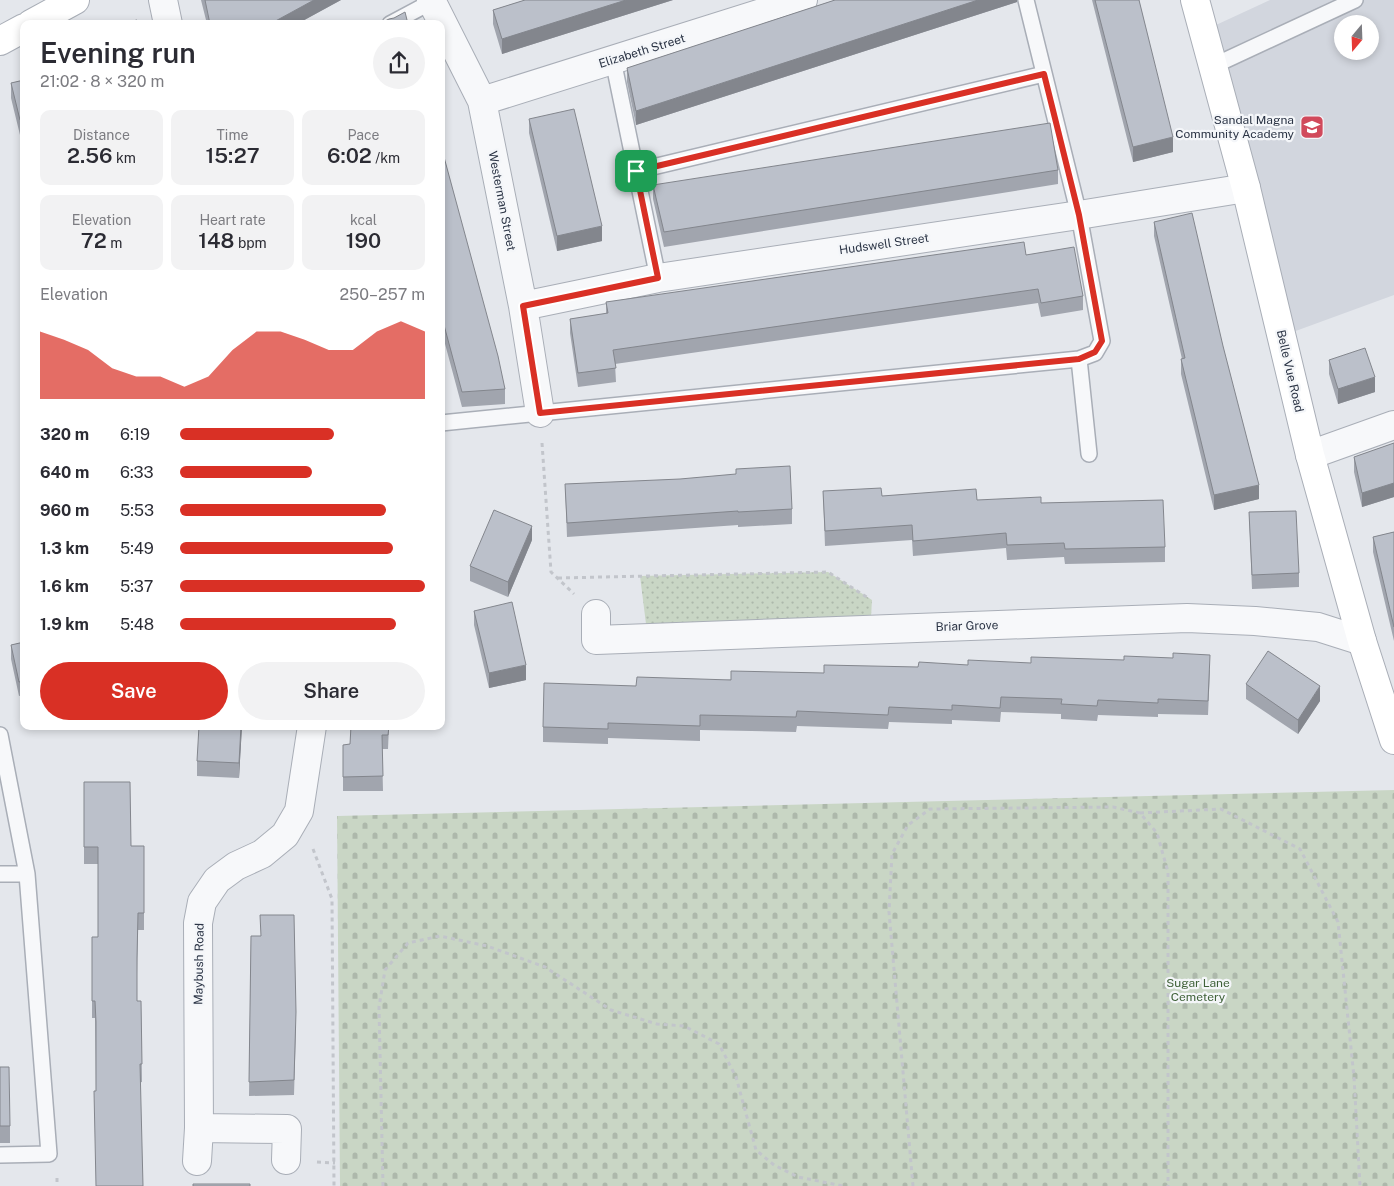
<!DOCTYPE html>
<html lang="en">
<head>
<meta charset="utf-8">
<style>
	:root { --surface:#fff; --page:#f2f2f3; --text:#2b2b33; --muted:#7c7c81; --accent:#d93025 }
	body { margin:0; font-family:"Public Sans",sans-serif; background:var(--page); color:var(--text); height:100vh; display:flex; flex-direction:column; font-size:19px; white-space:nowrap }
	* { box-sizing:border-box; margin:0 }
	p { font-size:16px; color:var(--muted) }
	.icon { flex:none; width:28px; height:28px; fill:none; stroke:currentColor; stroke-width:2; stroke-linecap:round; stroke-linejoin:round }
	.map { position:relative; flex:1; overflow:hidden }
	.drawer { position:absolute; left:20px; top:20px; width:425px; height:710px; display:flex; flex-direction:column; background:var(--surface); border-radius:10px; box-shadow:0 2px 8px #0003 }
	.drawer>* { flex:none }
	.needle { width:32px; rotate:199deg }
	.buttons { position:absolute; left:1334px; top:15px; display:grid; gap:10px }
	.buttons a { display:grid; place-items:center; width:45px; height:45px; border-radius:50%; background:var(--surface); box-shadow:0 2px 8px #0003; font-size:25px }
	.pin { position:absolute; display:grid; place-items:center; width:42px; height:42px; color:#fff; margin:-21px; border-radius:10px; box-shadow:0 2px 8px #0006 }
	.round { display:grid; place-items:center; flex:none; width:52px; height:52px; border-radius:26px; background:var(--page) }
	.overview { display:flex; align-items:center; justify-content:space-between; height:85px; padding:0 20px }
	h1 { font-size:28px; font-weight:600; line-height:38px }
	.metrics { display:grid; grid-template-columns:repeat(3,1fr); gap:8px; height:85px; padding:5px 20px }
	.metrics div { display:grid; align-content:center; border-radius:10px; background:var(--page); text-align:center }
	.metrics b { font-size:21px; font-weight:600 }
	.metrics small { font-size:14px; font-weight:400 }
	.metrics p { font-size:14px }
	.chart { height:140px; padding:10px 20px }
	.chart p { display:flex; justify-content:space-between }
	.chart svg { width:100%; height:90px; margin-top:5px; fill:var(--accent); opacity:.7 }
	.action { display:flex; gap:10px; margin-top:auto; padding:10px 20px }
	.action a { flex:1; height:58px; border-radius:30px; background:var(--accent); color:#fff; font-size:20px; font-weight:600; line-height:58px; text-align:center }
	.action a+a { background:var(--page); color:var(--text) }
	ul { padding:0 20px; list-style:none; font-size:16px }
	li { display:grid; grid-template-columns:80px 60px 1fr; align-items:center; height:38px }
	li i { height:12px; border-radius:6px; background:var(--accent) }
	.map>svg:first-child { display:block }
	.built { fill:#d2d6de; fill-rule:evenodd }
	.green { fill:url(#green-dots) }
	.cemetery { fill:url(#cemetery-stones) }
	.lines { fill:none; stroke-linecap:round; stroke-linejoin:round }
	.lane-casing { stroke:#a9aeb7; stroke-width:18 }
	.street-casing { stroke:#a9aeb7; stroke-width:30 }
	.secondary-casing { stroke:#a9aeb7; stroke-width:30 }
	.path { stroke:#c2c5cb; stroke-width:3; stroke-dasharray:4 4; stroke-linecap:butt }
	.lane { stroke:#f7f8fa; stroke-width:15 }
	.street { stroke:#f7f8fa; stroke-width:28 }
	.secondary { stroke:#fff; stroke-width:28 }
	.wall { fill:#a1a5ae }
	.shaded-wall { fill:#83868d }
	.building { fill:#bbc0ca; stroke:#83868d }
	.route-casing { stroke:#fff; stroke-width:10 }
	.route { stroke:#d93025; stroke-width:6 }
	.labels { text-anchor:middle; stroke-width:4.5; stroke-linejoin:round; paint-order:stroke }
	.street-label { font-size:12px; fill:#2b3445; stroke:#f4f6f9 }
	.poi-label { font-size:12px; fill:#2b3445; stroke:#f4f6f9; text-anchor:end }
	.park-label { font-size:12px; fill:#3f6138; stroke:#f4f6f9 }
</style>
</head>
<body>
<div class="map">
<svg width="1394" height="1186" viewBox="0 0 1394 1186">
	<defs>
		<pattern id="green-dots" width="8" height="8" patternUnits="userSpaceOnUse" patternTransform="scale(1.25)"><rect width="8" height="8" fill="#c9d6c5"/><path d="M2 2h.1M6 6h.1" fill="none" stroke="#adb8ab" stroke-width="1.8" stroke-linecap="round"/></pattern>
		<pattern id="cemetery-stones" width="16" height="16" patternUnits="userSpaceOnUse" patternTransform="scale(1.25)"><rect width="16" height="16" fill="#c9d6c5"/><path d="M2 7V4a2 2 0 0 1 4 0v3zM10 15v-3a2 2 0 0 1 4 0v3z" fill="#adb8ab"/></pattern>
	</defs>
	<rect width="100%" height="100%" fill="#e4e7ec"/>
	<path class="built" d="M1270,0H1394V295L1282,336L1203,31ZM1342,24H1370V51H1342Z"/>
	<path class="green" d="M828,572L872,600L871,617L646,624L640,576Z"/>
	<path class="cemetery" d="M1394,790V1186H340L337,816Z"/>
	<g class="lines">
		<g class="lane-casing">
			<path id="lane" d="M390,24L435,0
				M613,60L658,278
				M1213,66L1355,0
				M636,171L1044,74
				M1079,359L1089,454
				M441,423L1079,359L1095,353L1102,341L1079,215L1026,0
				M0,735L27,874L49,1154L0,1155
				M0,874H27"/>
		</g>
		<g class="street-casing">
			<path id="street" d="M163,0L168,24
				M431,0L482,101L523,306L540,413
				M482,101L803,0
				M523,306L658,278L1079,215L1246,188
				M1310,455L1394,425
				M596,614V640L1187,618L1255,621L1318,627L1362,641
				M199,1128L287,1129L286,1160
				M197,1161L199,1128L198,923L202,902L217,880L236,866L262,854L285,835L299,811L312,726"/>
		</g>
		<g class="secondary-casing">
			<path id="secondary" d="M1195,0L1246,188L1310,455L1362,641L1394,740
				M31,24L75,0
				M0,41L24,28"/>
		</g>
		<path class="path" d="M542,443L551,572L574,594
			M558,578L828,572L868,598
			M1140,813L1221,809L1300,849L1338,922L1354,1077L1360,1186
			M313,849L332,899L334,1186
			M317,1162L335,1163
			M57,1178V1186
			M383,1186L379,1007L385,970L408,943L440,936L487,946L545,967L611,1010L657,1024L684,1026L719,1044L736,1077L756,1150L774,1165L798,1177L843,1186
			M913,1186L889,912L892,854L908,825L930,809L1113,807L1140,813L1157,833L1168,872V1186"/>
		<use href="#lane" class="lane"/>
		<use href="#street" class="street"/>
		<use href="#secondary" class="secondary"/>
	</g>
	<path class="wall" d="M201,0H341L297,24H207Z
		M525,0H673L502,54L493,24V10Z
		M835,0H1017V2L636,125L627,82V68Z
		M1092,0H1139L1173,152L1133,162Z
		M24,80V134L20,135L11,98V83Z
		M529,119L602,241L557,251L529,133Z
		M441,146L505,389V404L462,407L441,329Z
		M1058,170V184L664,247L653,199V185Z
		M1154,222L1259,499L1214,510L1181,374V359H1182L1154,236Z
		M1026,255L1083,296V310L1041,317L1038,303L615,364L616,382L578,387L570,333V319L606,314V302Z
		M1329,360L1375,392L1338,404L1329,374Z
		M1394,443V497L1362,507L1354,472V457Z
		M565,484L792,509V524L738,527V525L567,537Z
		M823,491L882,496L1041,503L1165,547V562L1065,564L1064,557L1007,560L1006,548L913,556L912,540L825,546Z
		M1249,512L1299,573V587L1252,589Z
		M1394,532V641L1373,552V537Z
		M532,540L508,597L470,581V566Z
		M474,611L526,680L489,688L474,625Z
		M24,642V695L19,696L11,659V645Z
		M1031,663L1210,670L1208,715L1158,714V717L1098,715L1097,721L1061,719V714L1001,712L1000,722L952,720V724L889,722L888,729L797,726L796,732L700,730V741L608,738V744L543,742V727L636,686L824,673L918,667Z
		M1246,684L1320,701L1298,734L1246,699Z
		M242,726L239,778L197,776V761Z
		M351,726H389L388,749H382L383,791H343V745L350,744Z
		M84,782L131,846H144V930H138L137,974V1001H141L142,1082L96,1091L95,1018H92V937H98V864H84Z
		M251,936L296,1027L294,1095L249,1096Z
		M0,1067L10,1126V1143H0Z"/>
	<path class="shaded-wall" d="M314,0H341L297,24H270Z
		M626,0H673L502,54V39Z
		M978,0H1017V2L636,125V111Z
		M24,119V134L20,135V120Z
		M1173,137V152L1133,162V147Z
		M602,226V241L557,251V236Z
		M1375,377V392L1338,404V389Z
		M1394,483V497L1362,507V493Z
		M1259,485V499L1214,510V495Z
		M532,526V540L508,597V582Z
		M526,665V680L489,688V673Z
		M1320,686V701L1298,734V720Z
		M241,726H242L239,778V763Z"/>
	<path class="building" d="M205,0H314L270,24H210Z
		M525,0H626L502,39L493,10Z
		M835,0H978L636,111L627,68Z
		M1095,0H1139L1173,137L1133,147Z
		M405,12L408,24H379L389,19L394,18Z
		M137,20V24H120Z
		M24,80V119L20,120L11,83Z
		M574,109L602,226L557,236L529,119Z
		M1050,123L1058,170L664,232L653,185Z
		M441,146L498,356L505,389L462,392L441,314Z
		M1192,213L1223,346L1259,485L1214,495L1181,359L1185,358L1154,222Z
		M1024,242L1026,255L1074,247L1083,296L1041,303L1038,289L613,350L616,368L578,373L570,319L608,313L606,302Z
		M1365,348L1375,377L1338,389L1329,360Z
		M1394,443V483L1362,493L1354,457Z
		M790,466L792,509L738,512V511L567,523L565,484L680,479L736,474V469Z
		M881,488L882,496L976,489L977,500L1041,497V503L1163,500L1165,547L1065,549L1064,543L1007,545L1006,533L913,541L912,525L825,531L823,491Z
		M494,510L532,526L508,582L470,566Z
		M1296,511L1299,573L1252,575L1249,512Z
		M1394,532V627L1373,537Z
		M512,602L526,665L489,673L474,611Z
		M24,642V681L19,682L11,645Z
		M1268,651L1320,686L1298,720L1246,684Z
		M1173,653L1210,655L1208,701L1158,699V703L1098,700L1097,706L1061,704L1062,699L1001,697L1000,708L952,705V710L889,707L888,715L797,711L796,717L700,715V726L608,723V729L543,727L544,683L636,686L637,677L731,680V671L824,673V665L918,667L919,662L968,665V660L1031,663V657L1124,660V656L1173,658Z
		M199,726H241L239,763L197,761Z
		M351,726H389L388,735H382L383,776L343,777V745L350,744Z
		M84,782H130L131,846H144V913H138L137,958V1001H141L142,1064H140L143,1186H96L94,1091H96V1022L95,1001H92V937H98V847H84Z
		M260,915H294L296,1012L294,1080L249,1082L251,936H261Z
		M0,1067H9L10,1126H0Z
		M193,1184H250V1186H193Z"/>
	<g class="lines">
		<g class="route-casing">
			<path id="route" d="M1044,74L1079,215L1102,341L1095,352L1079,359L540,413L523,306L658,278L636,171Z"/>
		</g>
		<use href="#route" class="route"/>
	</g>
	<defs>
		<g id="school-square" transform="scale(1.25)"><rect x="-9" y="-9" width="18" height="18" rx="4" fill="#d1495b" stroke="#f4f6f9"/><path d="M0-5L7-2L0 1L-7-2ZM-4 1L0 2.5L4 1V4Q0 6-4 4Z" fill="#fff"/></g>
	</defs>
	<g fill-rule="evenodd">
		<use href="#school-square" x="1312" y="127"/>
	</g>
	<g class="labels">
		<g class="street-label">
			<text transform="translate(642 51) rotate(-17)" y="4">Elizabeth Street</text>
			<text transform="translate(502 201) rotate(79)" y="4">Westerman Street</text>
			<text transform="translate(884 244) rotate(-8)" y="4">Hudswell Street</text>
			<text transform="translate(1290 371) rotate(77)" y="4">Belle Vue Road</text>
			<text transform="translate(967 626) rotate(-2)" y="4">Briar Grove</text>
			<text transform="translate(199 964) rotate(-89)" y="4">Maybush Road</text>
		</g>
		<g class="poi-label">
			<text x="1294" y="124">Sandal Magna<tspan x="1294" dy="14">Community Academy</tspan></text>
		</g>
		<g class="park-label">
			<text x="1198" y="987">Sugar Lane<tspan x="1198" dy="14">Cemetery</tspan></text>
		</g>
	</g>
</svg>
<div class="buttons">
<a><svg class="needle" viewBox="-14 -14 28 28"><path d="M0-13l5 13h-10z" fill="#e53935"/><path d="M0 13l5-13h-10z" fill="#7c7c81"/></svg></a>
</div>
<div class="pin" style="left:636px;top:171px;background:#1e9e55"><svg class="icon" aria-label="arrive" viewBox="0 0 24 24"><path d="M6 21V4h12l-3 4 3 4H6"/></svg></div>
<section class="drawer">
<div class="overview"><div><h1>Evening run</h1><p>21:02 · 8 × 320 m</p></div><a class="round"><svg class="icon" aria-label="share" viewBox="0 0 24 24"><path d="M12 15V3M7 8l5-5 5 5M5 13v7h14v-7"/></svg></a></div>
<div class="metrics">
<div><p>Distance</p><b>2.56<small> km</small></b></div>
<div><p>Time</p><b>15:27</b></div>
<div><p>Pace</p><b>6:02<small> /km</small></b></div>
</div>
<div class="metrics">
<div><p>Elevation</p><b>72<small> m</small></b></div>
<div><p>Heart rate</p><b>148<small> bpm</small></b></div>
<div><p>kcal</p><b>190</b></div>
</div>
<div class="chart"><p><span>Elevation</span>250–257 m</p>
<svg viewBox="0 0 160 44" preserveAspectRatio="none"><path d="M0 44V11L10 15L20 20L30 29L40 33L50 33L60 38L70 33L80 20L90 11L100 11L110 15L120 20L130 20L140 11L150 6L160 11V44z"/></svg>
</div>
<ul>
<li><b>320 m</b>6:19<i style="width:63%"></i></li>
<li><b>640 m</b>6:33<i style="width:54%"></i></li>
<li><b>960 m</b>5:53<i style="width:84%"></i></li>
<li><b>1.3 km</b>5:49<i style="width:87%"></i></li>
<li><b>1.6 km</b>5:37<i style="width:100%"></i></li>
<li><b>1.9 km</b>5:48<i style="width:88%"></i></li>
</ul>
<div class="action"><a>Save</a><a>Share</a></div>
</section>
</div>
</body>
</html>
